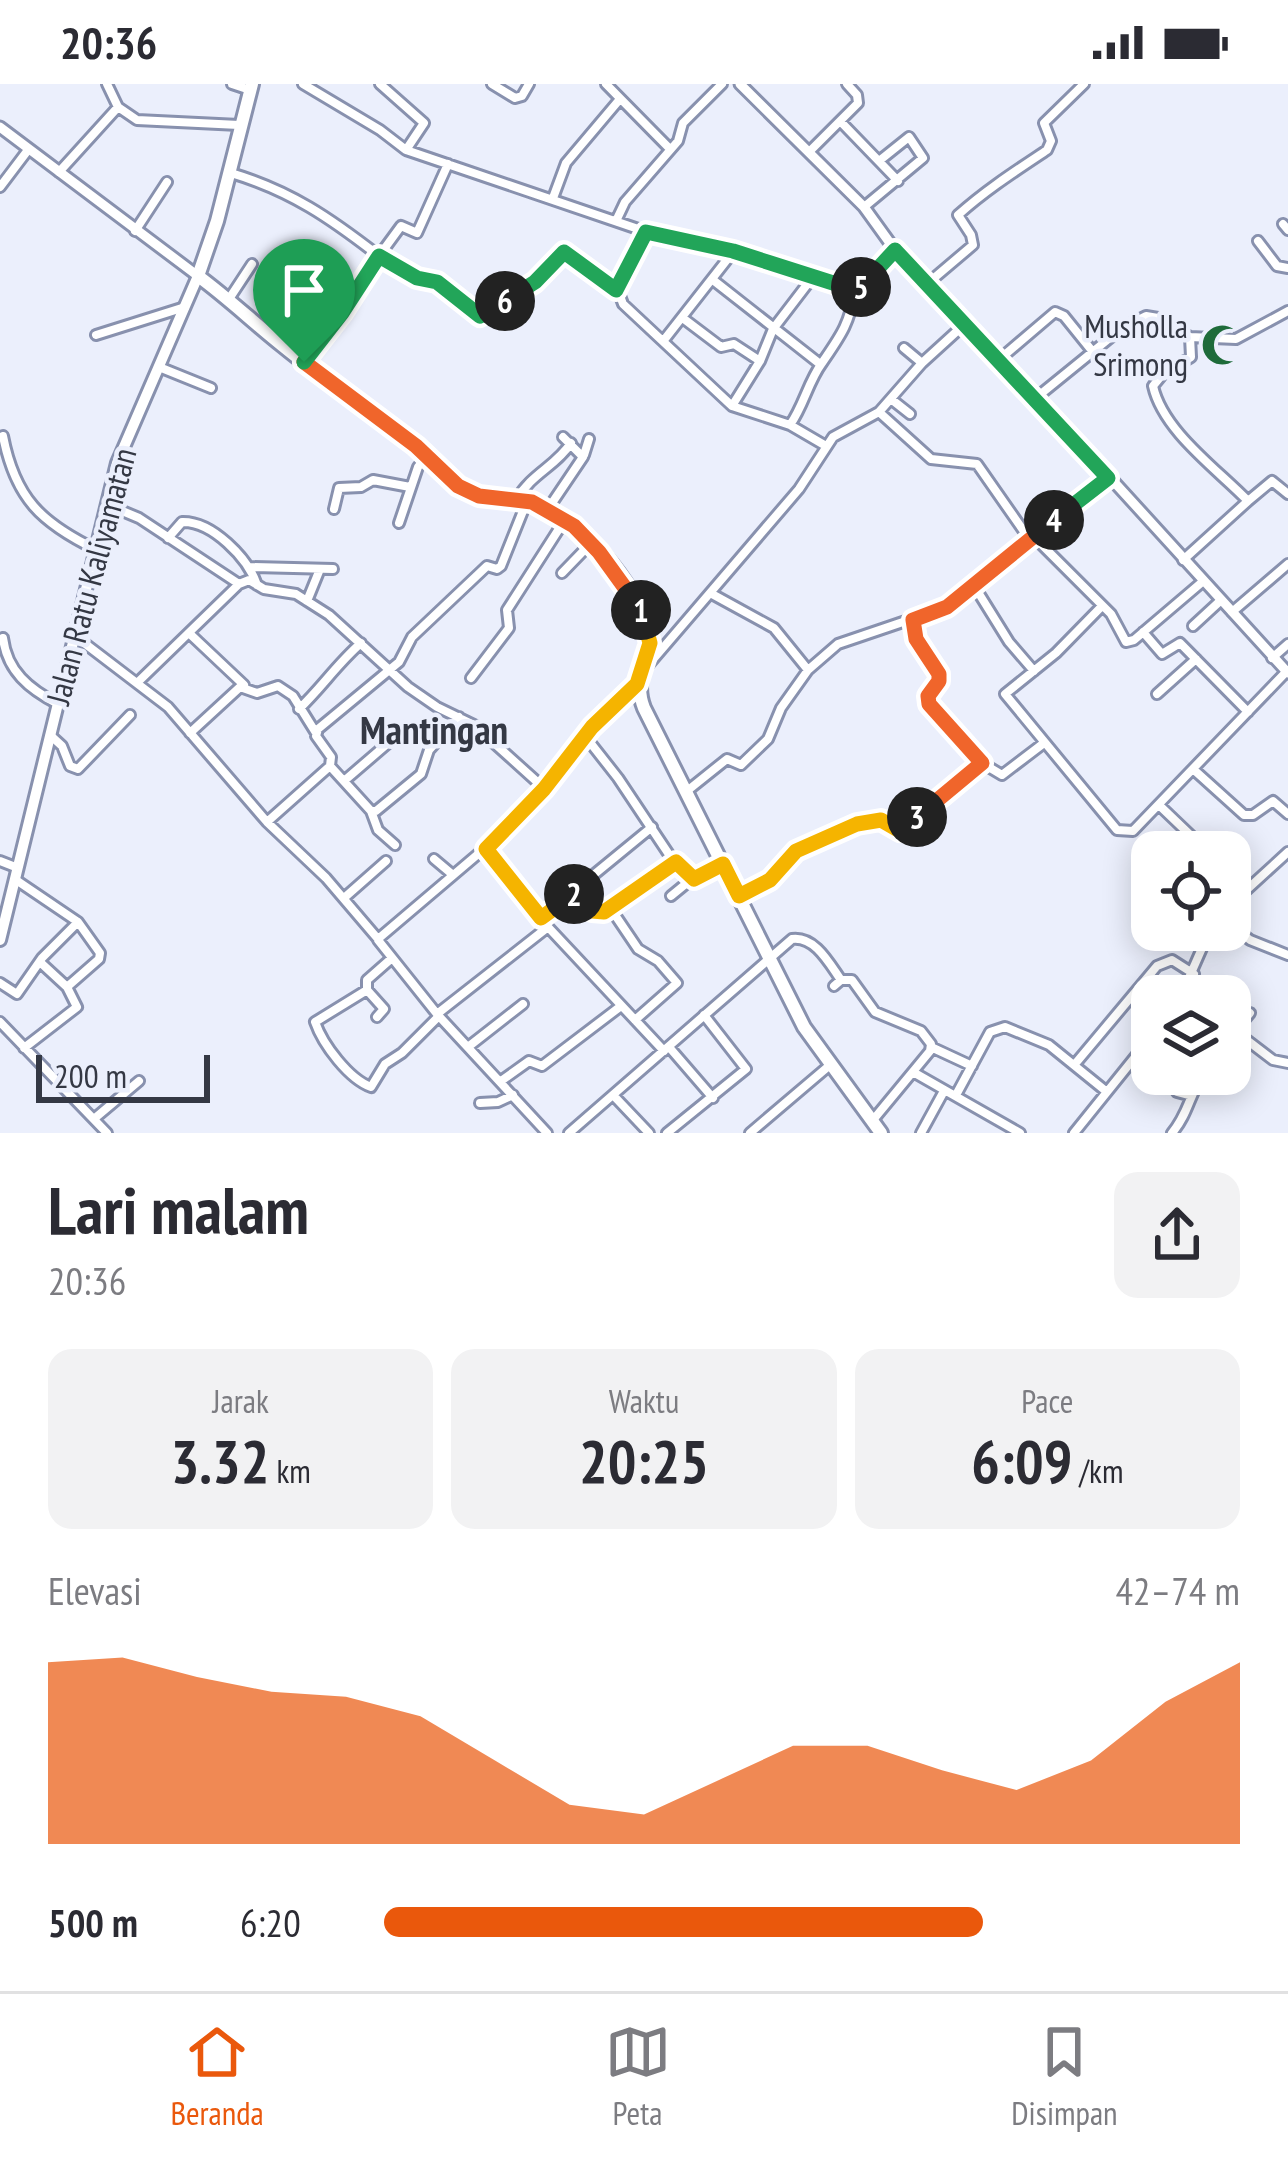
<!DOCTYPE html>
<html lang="id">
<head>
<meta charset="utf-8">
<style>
	:root { --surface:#fff; --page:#f2f2f3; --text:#2b2b33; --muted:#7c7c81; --line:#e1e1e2; --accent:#ea580c }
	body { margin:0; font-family:"PT Sans Narrow",sans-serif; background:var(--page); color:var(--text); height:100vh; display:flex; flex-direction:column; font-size:45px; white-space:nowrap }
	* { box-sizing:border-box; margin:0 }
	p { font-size:39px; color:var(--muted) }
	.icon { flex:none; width:66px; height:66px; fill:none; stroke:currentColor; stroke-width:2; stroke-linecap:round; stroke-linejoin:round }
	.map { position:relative; height:1049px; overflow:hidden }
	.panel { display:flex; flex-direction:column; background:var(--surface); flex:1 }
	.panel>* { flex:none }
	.tools { position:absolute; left:1131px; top:747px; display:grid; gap:24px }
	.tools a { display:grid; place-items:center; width:120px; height:120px; border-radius:24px; background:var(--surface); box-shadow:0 6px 30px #0003; font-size:60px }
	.scale { position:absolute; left:36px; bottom:30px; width:174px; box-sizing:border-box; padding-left:12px; border:6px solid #343844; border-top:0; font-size:33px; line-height:42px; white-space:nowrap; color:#343844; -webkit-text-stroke:9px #ebeffc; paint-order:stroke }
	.pin { position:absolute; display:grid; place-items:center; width:102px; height:102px; color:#fff; margin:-123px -51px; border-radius:50% 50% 50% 0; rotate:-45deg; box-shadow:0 0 12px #0007 }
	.pin .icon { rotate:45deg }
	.km { position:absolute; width:60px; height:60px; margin:-30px; border-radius:50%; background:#222; color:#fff; font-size:33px; line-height:60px; text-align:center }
	.round { display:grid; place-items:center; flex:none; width:126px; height:126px; border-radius:24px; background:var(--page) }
	.overview { display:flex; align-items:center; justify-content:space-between; height:204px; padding:0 48px }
	h1 { font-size:66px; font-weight:800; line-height:90px }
	.stats { display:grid; grid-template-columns:repeat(3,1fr); gap:18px; height:204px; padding:12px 48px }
	.stats div { display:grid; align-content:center; border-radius:24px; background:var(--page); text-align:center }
	.stats b { font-size:60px; font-weight:800 }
	.stats small { font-size:33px; font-weight:400 }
	.stats p { font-size:33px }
	.chart { height:336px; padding:24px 48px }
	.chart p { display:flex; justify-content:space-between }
	.chart svg { width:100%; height:216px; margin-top:12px; fill:var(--accent); opacity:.7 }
	ul { padding:0 48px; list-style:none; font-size:39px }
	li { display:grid; grid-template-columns:192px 144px 1fr; align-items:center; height:90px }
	li i { height:30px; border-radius:15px; background:var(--accent) }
	.status { display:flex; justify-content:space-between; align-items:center; height:84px; padding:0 60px; background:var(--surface); direction:ltr }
	.status svg { height:33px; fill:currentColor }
	.menu { display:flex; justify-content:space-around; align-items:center; height:168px; border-top:3px solid var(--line); background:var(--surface); font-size:33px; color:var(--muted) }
	.menu a { display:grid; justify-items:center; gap:6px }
	.menu .active { color:var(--accent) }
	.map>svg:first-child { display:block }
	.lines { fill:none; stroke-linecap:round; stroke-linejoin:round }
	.minor-casing { stroke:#8891ae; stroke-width:14 }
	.tertiary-casing { stroke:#8891ae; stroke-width:15 }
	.secondary-casing { stroke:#8891ae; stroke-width:16 }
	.primary-casing { stroke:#8891ae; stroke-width:18 }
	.minor { stroke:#fff; stroke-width:8 }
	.tertiary { stroke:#fff; stroke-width:9 }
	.secondary { stroke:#fff; stroke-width:10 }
	.primary { stroke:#fff; stroke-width:12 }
	.split-1-casing { stroke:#fff; stroke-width:24 }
	.split-2-casing { stroke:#fff; stroke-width:24 }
	.split-3-casing { stroke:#fff; stroke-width:24 }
	.split-4-casing { stroke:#fff; stroke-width:24 }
	.split-5-casing { stroke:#fff; stroke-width:24 }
	.split-6-casing { stroke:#fff; stroke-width:24 }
	.split-7-casing { stroke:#fff; stroke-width:24 }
	.split-1 { stroke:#f0652b; stroke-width:15 }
	.split-2 { stroke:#f5b400; stroke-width:15 }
	.split-3 { stroke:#f5b400; stroke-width:15 }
	.split-4 { stroke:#f0652b; stroke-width:15 }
	.split-5 { stroke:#22a559; stroke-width:15 }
	.split-6 { stroke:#22a559; stroke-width:15 }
	.split-7 { stroke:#22a559; stroke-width:15 }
	.labels { text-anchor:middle; stroke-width:9; stroke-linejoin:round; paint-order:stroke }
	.poi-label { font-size:33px; fill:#343844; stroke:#ebeffc; text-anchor:end }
	.street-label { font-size:33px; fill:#343844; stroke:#ebeffc }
	.quarter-label { font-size:39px; font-weight:bold; fill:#343844; stroke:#ebeffc }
</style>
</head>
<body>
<div class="status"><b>20:36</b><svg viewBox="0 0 49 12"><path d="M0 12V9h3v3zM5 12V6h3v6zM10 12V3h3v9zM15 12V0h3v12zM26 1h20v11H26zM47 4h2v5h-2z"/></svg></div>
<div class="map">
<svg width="1288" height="1049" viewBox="0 0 1288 1049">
	<rect width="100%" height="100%" fill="#ebeffc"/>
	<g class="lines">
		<g class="minor-casing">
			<path id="minor" d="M107,0L118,23L137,36L239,41
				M232,0L250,6
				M303,0L380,46L406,66L647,148L733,167L855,207L895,166
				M380,0L424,39L406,66
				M492,0L515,14L522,12L529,0
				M606,0L670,65
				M841,38L898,97
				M809,68L858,19L857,11L847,0
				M448,80L417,149L401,142L379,172L417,193L437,198L480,231L535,198L566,168L619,209L623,220L732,322L790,341L826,362
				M59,88L118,23
				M231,89C291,107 330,134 379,172L342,229L303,278
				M0,103L28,66
				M553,114L566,79L620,15
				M864,123L923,74L909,53L879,77
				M616,137L625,118L678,57L683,39L722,0
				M1283,140L1288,146
				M135,147L167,98
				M1258,157L1277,182L1288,184
				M713,196L820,280
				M927,200L973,161L971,151L958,131C986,106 1014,88 1047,66L1051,57L1044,39L1084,0
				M617,206L647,148
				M229,215L252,180
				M684,235L721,263L734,260L760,277
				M96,251L185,223
				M1190,253L1191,273L1162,291L1153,302C1163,347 1217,385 1248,417L1272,397L1288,410
				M664,256L733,168
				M904,264L922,279
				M1001,274L1055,228L1064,232L1093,268
				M159,283L211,304
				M1037,313L1122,244L1146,232L1158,234L1190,253L1236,255L1288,227
				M891,315L910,330
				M732,322L760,277L773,245L812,194
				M879,328L931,375L977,380L1030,456
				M790,341C804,321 808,298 822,279C841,251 849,241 855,207
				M3,352C15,414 41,439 97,466
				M584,371L589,355
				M517,415C531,390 556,382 571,359
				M108,421L139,434L239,500
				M334,425L339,404L361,403L373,396L410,403
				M548,425L583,373L563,353
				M399,439L418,383L426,373
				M1034,453L1111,530L1126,558L1134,556L1201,499
				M168,454L182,438C212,437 248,474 257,501
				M1183,476L1248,417
				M250,483L333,485
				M562,489L591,459
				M973,500L1009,558L1034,587
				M712,510L774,544L808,586L838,560L947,523L1109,394
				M307,517L320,485
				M1102,522L1056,569L1005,610L1117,746L1133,747L1286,588
				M1232,528L1288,480
				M913,536L916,555L939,590L928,612L929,620L982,679L1002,691L1044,659
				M1193,542L1219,518
				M1143,548L1162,570L1180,559L1248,628
				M190,550L244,601
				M75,552L168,623L267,738L326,794L378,855L504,748L545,705L591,643L637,600
				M3,554C7,587 29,605 58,620
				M1272,574L1288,560
				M644,586L799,405L833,353L879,328L922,279L967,238
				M471,594L509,544L507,526L564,437
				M138,598L239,500L249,496L264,505L296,510L329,531L408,603L437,623L474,641L545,705
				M1157,610L1196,575
				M299,625C322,603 337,580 361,559
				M190,649L240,603L257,609L278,602L293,612L316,649
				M50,651L62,662L70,682L78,685L130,631
				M585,652L618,694L674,778
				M330,682L371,727H376L421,690L429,666L459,633
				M1193,685L1244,731H1253L1273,717L1288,730
				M344,697L401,648
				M687,707L727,675L741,681L768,655L781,624L808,586
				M1160,722L1208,768
				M371,727L378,746L395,761
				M267,738L330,682L331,673L316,652L318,645L399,578L412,553L487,482L497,485L501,482L527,417
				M486,765L548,843L664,967
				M434,775L453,791
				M0,777L18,784
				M16,796L78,838L100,869L99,875L67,903
				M572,810C588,818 590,834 611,825L671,779H679L696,795L722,781
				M671,812L693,794
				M739,813L770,796L796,767L857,740L882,736L900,747L982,679
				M344,814L386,777
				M1230,821L1288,768
				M611,825L638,865L658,877L677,899L635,936
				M541,834L652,743
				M1230,840L1250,856L1288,871
				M378,856L437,930L547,1049
				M392,874L367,896V906L315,938C323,961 349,995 371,1003L385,980L402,969L439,932
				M0,899L17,910L42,874L78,838
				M834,902L841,896H852L875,928L921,947L931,960L930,967L873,1036
				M367,906L384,925L377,933
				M1181,912L1210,846
				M437,930L548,843
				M0,938L107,1049
				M1235,947L1273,976L1288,979
				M1230,953L1250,929
				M468,963L523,920
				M669,963L713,1014
				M931,963L972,982
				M24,964L77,923L67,903L41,879
				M1075,980L1157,882L1172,876L1194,890
				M913,988L1020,1049
				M1166,990L1177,1008L1192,1012
				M501,997L529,977L542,982L621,922
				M613,1011L649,1049
				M956,1011L990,948L1005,943L1049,961L1107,1008
				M480,1019L498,1018L513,1011
				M95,1034L139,997
				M569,1049L792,855C815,852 829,879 841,896
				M667,1049L746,985L704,931
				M750,1049L830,981
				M921,1049L944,1007
				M1074,1049L1152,952
				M1172,1049C1189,1029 1189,1010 1204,990"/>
		</g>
		<g class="tertiary-casing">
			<path id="tertiary" d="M740,0L864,123L895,166L1034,310L1288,589
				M0,43L198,192"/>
		</g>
		<g class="secondary-casing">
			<path id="secondary" d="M0,856L117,379L198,192"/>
		</g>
		<g class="primary-casing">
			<path id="primary" d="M252,0L217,137L198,192C228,214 254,239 283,262C328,299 378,330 422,367C434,377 443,390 455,399C473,415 494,412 516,415C571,423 618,481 642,527C659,562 630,589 644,624L804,943L881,1049"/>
		</g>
		<use href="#minor" class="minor"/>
		<use href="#tertiary" class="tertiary"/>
		<use href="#secondary" class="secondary"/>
		<use href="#primary" class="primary"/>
	</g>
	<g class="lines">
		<g class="split-1-casing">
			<path id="split-1" d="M304,278L416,362L458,402L479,412L532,418L574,442L599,468L641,526"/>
		</g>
		<g class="split-2-casing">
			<path id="split-2" d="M574,810L541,834L486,765L544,705L592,643L637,600L650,559L641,526"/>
		</g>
		<g class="split-3-casing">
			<path id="split-3" d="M574,810L592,827L604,828L676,778L694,795L723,780L739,812L770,796L796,767L857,740L881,736L900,747L917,733"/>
		</g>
		<g class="split-4-casing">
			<path id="split-4" d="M917,733L982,679L929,620L928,612L939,597V590L916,555L913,536L947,523L1054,436"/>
		</g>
		<g class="split-5-casing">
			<path id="split-5" d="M861,203L895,166L1108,394L1054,436"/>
		</g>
		<g class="split-6-casing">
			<path id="split-6" d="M505,217L535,198L564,168L616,206L646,148L733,167L855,206L861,203"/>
		</g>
		<g class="split-7-casing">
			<path id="split-7" d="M304,278L342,229L379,172L417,194L437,198L480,232L505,217"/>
		</g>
		<use href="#split-1" class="split-1"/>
		<use href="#split-2" class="split-2"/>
		<use href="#split-3" class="split-3"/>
		<use href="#split-4" class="split-4"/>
		<use href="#split-5" class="split-5"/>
		<use href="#split-6" class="split-6"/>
		<use href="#split-7" class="split-7"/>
	</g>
	<defs>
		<g id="mosque-bare" transform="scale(3.24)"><path d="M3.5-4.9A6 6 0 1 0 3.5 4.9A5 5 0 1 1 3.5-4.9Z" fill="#1e6b3a" stroke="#ebeffc" stroke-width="2.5" paint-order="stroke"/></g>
	</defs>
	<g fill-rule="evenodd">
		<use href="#mosque-bare" x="1222" y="261"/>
	</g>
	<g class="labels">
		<g class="poi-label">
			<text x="1188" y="254">Musholla<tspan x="1188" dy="38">Srimong</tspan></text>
		</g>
		<g class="street-label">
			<text transform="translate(91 492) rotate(-75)" y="12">Jalan Ratu Kaliyamatan</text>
		</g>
		<g class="quarter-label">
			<text x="434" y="660">Mantingan</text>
		</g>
	</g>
</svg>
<div class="tools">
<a><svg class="icon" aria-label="locate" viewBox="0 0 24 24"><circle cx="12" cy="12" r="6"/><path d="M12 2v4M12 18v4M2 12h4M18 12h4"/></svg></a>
<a><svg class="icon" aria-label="layers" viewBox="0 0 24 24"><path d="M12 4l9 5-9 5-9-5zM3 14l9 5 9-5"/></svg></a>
</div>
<div class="scale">200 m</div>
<div class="pin" style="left:304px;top:278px;background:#1e9e55"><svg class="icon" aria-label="arrive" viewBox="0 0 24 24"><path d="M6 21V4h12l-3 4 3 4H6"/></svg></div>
<b class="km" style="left:641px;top:526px">1</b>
<b class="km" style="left:574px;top:810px">2</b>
<b class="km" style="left:917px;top:733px">3</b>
<b class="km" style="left:1054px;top:436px">4</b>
<b class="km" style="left:861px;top:203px">5</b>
<b class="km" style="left:505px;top:217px">6</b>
</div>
<section class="panel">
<div class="overview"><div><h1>Lari malam</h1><p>20:36</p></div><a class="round"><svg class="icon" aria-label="share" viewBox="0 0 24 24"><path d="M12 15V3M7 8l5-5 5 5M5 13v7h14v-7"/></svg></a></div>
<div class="stats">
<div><p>Jarak</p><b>3.32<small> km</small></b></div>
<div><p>Waktu</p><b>20:25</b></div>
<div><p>Pace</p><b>6:09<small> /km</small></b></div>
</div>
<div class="chart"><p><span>Elevasi</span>42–74 m</p>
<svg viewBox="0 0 160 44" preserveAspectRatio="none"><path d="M0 44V7L10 6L20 10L30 13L40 14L50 18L60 27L70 36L80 38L90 31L100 24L110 24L120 29L130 33L140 27L150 15L160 7V44z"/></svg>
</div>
<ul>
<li><b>500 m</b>6:20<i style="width:70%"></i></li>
</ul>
</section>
<nav class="menu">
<a class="active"><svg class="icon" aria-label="home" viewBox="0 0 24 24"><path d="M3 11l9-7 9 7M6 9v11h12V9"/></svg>Beranda</a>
<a><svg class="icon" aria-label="map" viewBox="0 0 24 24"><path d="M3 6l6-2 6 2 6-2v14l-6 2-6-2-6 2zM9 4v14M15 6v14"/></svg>Peta</a>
<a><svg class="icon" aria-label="saved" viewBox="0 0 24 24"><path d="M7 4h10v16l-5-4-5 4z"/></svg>Disimpan</a>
</nav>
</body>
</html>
